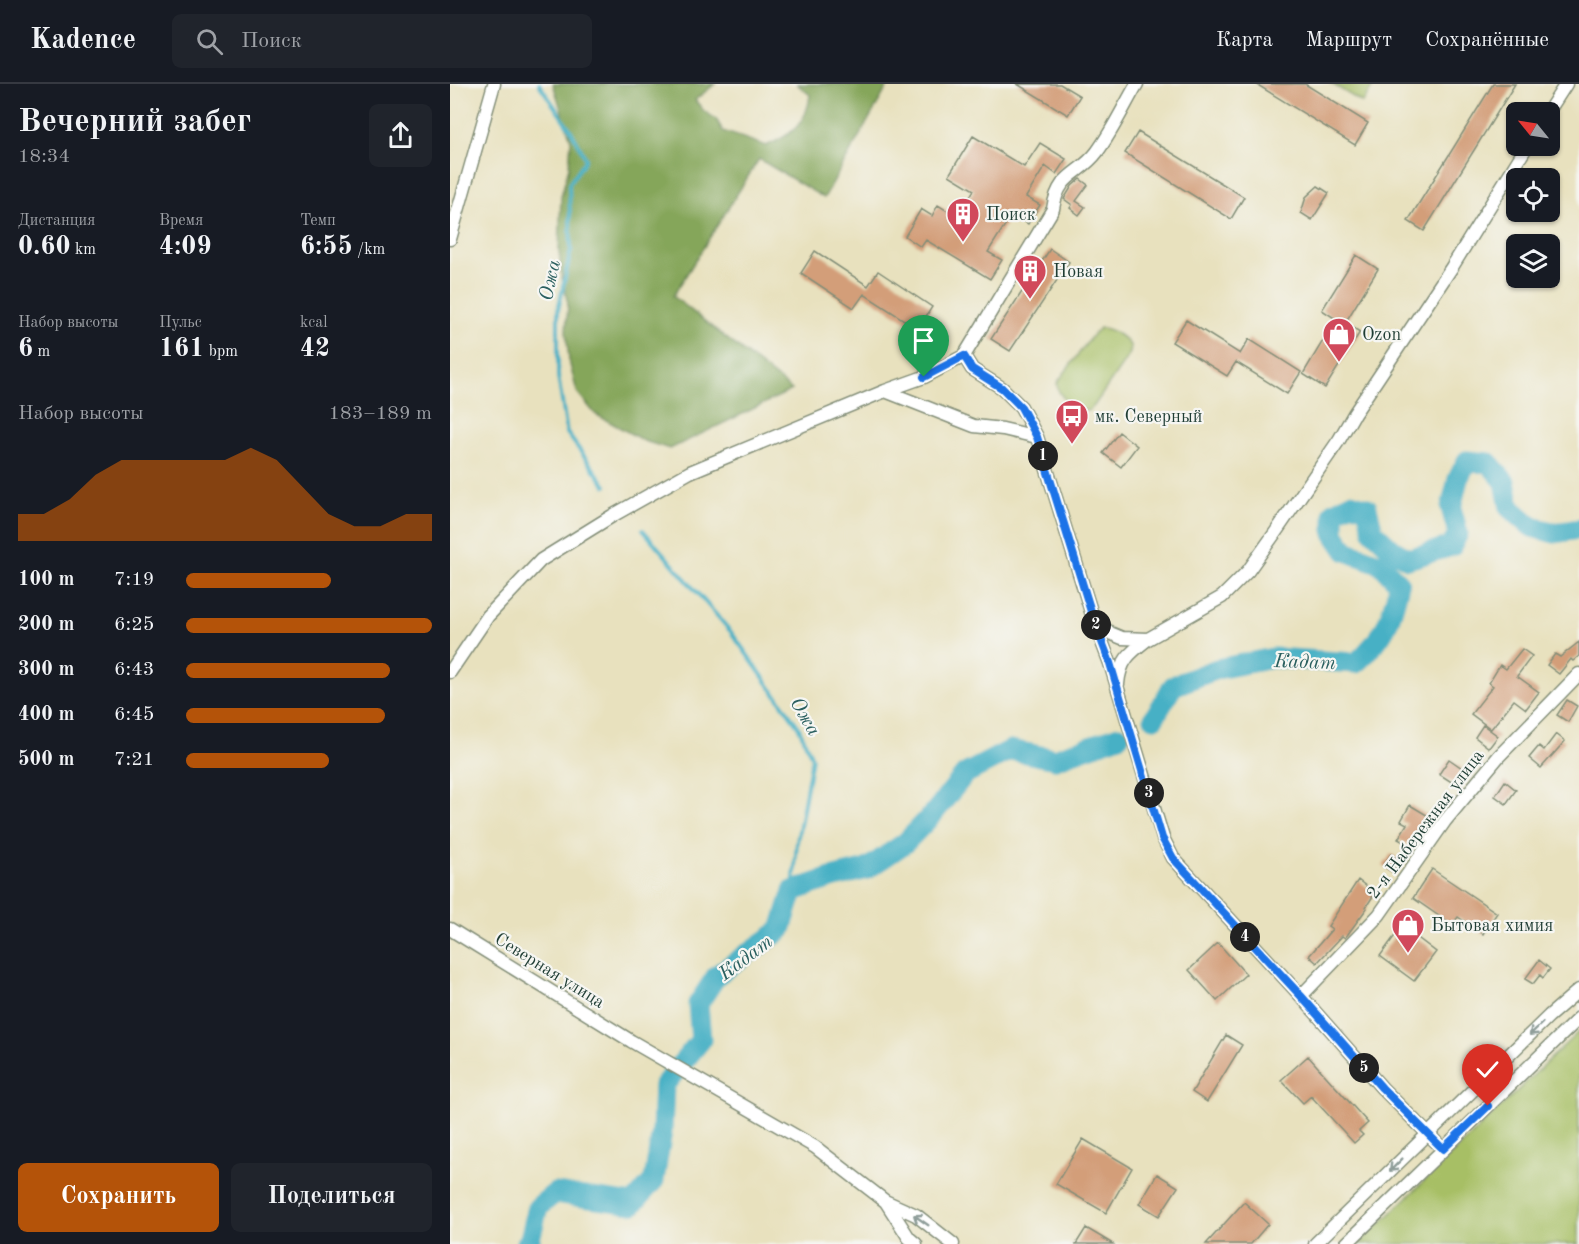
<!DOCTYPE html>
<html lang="ru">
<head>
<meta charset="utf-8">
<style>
	:root { --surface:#171b24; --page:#20242c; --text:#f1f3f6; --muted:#9ea1a6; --line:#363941; --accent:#b45309 }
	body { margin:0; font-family:"Old Standard TT",serif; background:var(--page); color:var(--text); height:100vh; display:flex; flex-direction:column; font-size:22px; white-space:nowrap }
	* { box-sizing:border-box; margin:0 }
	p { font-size:20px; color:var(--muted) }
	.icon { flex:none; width:33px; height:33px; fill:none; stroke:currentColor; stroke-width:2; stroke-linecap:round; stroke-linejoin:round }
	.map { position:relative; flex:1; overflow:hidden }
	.drawer { display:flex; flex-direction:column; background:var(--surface); width:450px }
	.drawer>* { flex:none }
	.needle { width:39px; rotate:300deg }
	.controls { position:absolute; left:1056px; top:18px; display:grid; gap:12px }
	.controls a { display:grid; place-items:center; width:54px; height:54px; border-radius:9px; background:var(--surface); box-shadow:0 2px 4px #0004; font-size:30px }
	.pin { position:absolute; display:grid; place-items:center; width:51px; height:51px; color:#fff; margin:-62px -26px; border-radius:50% 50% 50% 0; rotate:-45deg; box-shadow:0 0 6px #0007 }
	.pin .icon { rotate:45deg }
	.km { position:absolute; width:30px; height:30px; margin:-15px; border-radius:50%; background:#222; color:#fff; font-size:16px; line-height:30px; text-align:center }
	.round { display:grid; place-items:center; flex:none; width:63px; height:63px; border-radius:9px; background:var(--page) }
	.headline { display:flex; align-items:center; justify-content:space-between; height:102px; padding:0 18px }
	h1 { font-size:33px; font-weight:700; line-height:45px }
	.metrics { display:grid; grid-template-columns:repeat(3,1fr); gap:9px; height:102px; padding:6px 18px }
	.metrics div { display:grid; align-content:center }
	.metrics b { font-size:26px; font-weight:700 }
	.metrics small { font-size:16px; font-weight:400 }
	.metrics p { font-size:16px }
	.chart { height:168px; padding:12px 18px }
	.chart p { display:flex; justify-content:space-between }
	.chart svg { width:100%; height:108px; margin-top:6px; fill:var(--accent); opacity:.7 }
	.cta { display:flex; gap:12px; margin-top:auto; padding:12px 18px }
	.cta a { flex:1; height:69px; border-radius:9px; background:var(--accent); color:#fff; font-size:24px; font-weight:700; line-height:69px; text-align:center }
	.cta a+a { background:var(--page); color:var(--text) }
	ul { padding:0 18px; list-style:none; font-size:20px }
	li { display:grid; grid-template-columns:96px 72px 1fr; align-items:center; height:45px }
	li i { height:15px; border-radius:8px; background:var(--accent) }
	header { display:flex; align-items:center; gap:36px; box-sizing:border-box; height:84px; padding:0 30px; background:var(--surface); border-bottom:2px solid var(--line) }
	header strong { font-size:28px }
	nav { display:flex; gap:33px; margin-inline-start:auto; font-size:21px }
	.search { width:420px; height:54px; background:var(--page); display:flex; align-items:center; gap:15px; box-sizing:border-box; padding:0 21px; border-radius:9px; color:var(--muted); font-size:22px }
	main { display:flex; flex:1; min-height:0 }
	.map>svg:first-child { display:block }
	.green { fill:#a7bf65; stroke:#637e4c; stroke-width:1.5 }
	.forest { fill:#85a65a; stroke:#527247; stroke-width:1.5 }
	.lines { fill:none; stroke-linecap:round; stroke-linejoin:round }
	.stream { stroke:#46b0c5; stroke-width:4 }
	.river { stroke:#46b0c5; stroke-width:21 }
	.building { fill:#d39e79 }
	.minor-casing { stroke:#848f79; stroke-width:15 }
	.minor { stroke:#fff; stroke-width:12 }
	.oneway { stroke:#8f9e9a }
	.route-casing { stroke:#fff; stroke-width:12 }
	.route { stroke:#1a73e8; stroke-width:8 }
	.labels { text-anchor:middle; stroke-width:4.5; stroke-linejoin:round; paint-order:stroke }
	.poi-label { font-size:18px; fill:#1f3d34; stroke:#f6f6f2; text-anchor:start }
	.street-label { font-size:18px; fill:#1f3d34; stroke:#f6f6f2 }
	.water-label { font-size:20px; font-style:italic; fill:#2b6060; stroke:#f6f6f2 }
</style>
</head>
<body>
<header>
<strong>Kadence</strong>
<div class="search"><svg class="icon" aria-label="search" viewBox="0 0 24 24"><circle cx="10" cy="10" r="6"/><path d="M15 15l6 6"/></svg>Поиск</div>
<nav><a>Карта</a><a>Маршрут</a><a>Сохранённые</a></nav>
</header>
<main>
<section class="drawer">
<div class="headline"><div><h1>Вечерний забег</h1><p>18:34</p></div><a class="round"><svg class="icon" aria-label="share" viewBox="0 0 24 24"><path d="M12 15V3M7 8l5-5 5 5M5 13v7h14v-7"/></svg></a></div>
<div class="metrics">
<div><p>Дистанция</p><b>0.60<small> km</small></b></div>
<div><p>Время</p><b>4:09</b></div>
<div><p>Темп</p><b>6:55<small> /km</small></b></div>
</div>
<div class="metrics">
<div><p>Набор высоты</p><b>6<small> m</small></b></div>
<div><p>Пульс</p><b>161<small> bpm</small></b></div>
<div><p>kcal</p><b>42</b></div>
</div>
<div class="chart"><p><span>Набор высоты</span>183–189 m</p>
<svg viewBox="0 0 160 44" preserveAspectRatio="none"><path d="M0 44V33L10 33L20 27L30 17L40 11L50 11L60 11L70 11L80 11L90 6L100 11L110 22L120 33L130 38L140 38L150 33L160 33V44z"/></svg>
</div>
<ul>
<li><b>100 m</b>7:19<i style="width:59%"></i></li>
<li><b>200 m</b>6:25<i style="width:100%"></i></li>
<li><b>300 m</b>6:43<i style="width:83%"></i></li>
<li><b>400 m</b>6:45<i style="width:81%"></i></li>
<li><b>500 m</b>7:21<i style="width:58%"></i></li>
</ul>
<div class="cta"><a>Сохранить</a><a>Поделиться</a></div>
</section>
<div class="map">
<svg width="1129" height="1160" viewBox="0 0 1129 1160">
	<rect width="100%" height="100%" fill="#f6f6f2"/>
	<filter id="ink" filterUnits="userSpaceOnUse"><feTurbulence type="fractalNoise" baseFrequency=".0167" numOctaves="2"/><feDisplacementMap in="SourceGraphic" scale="12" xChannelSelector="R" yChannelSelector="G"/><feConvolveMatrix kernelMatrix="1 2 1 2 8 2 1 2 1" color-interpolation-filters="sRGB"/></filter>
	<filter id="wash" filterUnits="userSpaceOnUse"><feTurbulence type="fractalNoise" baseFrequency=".008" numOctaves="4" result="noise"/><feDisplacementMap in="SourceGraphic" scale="24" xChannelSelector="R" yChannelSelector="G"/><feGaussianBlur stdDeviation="1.35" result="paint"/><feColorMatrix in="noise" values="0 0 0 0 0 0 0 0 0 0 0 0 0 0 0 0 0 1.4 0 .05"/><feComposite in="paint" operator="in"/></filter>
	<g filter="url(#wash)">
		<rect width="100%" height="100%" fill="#e8e1be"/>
		<path class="green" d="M882,0H924L913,19Z
			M650,244C661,244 675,253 681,263L680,269L644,322L638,327C624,325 607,313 607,299L644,249Z
			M1129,947V1160H909Z"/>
		<path class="forest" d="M103,0H265L245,16L254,27L266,35L273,47L316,62C341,51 357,40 360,11L347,0H439L374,114L309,75L223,212L342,306L220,365L194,357L145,330L127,308L119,277L116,247L118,220L112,194L109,167L111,112L119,83L121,56Z"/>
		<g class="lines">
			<path class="stream" d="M89,0L120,45L136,75L119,100L121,166L108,226V292L117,349L156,402
				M193,446L281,548L348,642L362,674L347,758L343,807"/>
			<path class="river" d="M704,634L723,602L767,585L823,574L906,579C935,553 941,537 949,500L931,480L896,467L884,449V428L901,419L917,424L923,447L943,466L958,475L1002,462L1008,449L1001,424L1008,395L1017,377L1039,379L1055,398L1060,424L1082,443L1105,449L1129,445
				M76,1160L79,1159L88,1123L105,1109L183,1120L204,1096L212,1047L214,1001L251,956L248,920L267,891L331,846L343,807L381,794L417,785L455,759L483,730L515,690L561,666L605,675L669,652"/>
		</g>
		<g id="blocks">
			<path class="building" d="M567,0H610L630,12L618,31Z
				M806,0H855L918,39L905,61Z
				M1043,0H1065L974,147L958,137Z
				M688,48L794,113L781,135L675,69Z
				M523,52L574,83L590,59L616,75L606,90L595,82L576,113L590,121L578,140L562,130L538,168L552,176L540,195L476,156L471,163L455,152L471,125L482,132L488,121L507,133L524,106L499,91Z
				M630,95L638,101L626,117L635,123L629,131L620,124L622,121L614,115L622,102Z
				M868,102L879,109L862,136L851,129L856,113Z
				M600,165L619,178L560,267L541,255Z
				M365,167L418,202L428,187L482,223L468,245L414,210L404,224L351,189Z
				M906,171L928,185L895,239L910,248L875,304L853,290L886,235L872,226Z
				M736,236L790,270L799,255L851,288L837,310L786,278L777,292L722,258Z
				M669,348L687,362L671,383L653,369Z
				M1129,558V572L1123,577L1121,575L1109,590L1097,581L1105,570L1110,573Z
				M1072,565L1082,572L1067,592L1089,608L1076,625L1064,616L1041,645L1021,630L1043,602L1039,599L1050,581L1056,585Z
				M1117,616L1127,622L1118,638L1107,631Z
				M1033,641L1048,652L1039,664L1025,653Z
				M1106,650L1115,657L1091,684L1079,674L1089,662L1094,666Z
				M999,675L1012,684L1003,699L989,690Z
				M1055,697L1066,706L1056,720L1045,712Z
				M960,721L980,733L961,762L948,755L957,740L951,737Z
				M941,770L950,776L942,788L933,782Z
				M982,785L1047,829L1033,850L1008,833L1002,841L963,814Z
				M908,796L925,809L916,823L917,824L895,854L892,852L867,879L859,872L882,845L878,842Z
				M952,842L986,868L964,897L930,872Z
				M768,859L796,890L767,917L739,886Z
				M1089,876L1100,885L1093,894L1090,891L1083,900L1075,895Z
				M776,951L792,961L757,1018L742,1008Z
				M858,972L918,1039L909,1047L913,1051L904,1059L861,1012L853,1019L831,996Z
				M633,1055L682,1084L656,1129L606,1100Z
				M707,1090L728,1103L709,1132L689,1120Z
				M794,1118L818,1140L801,1160H756Z
				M636,1144L663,1160H626Z"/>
		</g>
	</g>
	<g filter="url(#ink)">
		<use href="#blocks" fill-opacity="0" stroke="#848f79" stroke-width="1.5"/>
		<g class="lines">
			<g class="minor-casing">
				<path id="minor" d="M1098,28L1116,0
					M0,155L44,0
					M514,272L522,285L552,304L571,323L587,353L643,534L660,579L713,754L723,774L851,912L932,1004L993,1065
					M435,307L524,342L553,345L587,353
					M644,534L660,549L672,554L698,555L772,513L798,487L825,449L889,356L904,330L1002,183L1077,62
					M0,588L38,532L91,476L162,432L240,388L435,307L474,293L514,272L603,125C608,89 630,91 647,68C662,48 674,22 687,0
					M668,600C670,576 680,569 698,555
					M0,845L181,957L365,1063L435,1117L466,1131L503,1160
					M851,912L929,831L995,737L1049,672L1129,590
					M436,1118L459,1154L466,1160
					M865,1160L1099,932L1129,906
					M896,1160L1129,934"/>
			</g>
			<use href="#minor" class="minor"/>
		</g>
		<defs><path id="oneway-shaft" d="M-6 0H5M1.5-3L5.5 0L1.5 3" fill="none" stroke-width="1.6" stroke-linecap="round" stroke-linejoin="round" transform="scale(1.5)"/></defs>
		<g class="oneway">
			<use href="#oneway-shaft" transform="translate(1086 945) rotate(136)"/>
			<use href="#oneway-shaft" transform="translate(946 1081) rotate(135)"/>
			<use href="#oneway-shaft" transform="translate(471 1136) rotate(-145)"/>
		</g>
	</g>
	<g class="lines" filter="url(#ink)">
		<g class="route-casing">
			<path id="route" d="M474,293L514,272L522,285L552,304L571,323L587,353L643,534L660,579L712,754L723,774L851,912L932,1004L993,1065L1038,1022"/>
		</g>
		<use href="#route" class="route"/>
	</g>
	<defs>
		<g id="building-pin" transform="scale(1.725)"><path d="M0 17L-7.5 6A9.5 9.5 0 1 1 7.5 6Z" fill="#d1495b" stroke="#f6f6f2"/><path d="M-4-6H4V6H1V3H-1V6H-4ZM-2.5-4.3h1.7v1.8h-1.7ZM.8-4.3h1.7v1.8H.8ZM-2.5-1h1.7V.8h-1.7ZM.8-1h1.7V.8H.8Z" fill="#fff"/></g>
		<g id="shop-pin" transform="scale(1.725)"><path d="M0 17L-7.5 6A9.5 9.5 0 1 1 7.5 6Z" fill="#d1495b" stroke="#f6f6f2"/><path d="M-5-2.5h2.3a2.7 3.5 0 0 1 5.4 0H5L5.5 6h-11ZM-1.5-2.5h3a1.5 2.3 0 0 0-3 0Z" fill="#fff"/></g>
		<g id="bus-pin" transform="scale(1.725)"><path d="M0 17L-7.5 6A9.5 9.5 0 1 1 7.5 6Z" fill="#d1495b" stroke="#f6f6f2"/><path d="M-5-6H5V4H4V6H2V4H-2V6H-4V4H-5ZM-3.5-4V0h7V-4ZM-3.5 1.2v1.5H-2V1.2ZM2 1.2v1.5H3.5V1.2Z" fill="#fff"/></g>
	</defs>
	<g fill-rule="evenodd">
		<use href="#building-pin" x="513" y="130"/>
		<use href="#building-pin" x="580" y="187"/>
		<use href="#shop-pin" x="889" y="250"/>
		<use href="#bus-pin" x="622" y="332"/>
		<use href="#shop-pin" x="958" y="841"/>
	</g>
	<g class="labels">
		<g class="poi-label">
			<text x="536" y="136">Поиск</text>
			<text x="603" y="193">Новая</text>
			<text x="912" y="256">Ozon</text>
			<text x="645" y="338">мк. Северный</text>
			<text x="981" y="847">Бытовая химия</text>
		</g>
		<g class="street-label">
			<text transform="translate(975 740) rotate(-53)" y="6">2-я Набережная улица</text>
			<text transform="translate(100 886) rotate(32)" y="6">Северная улица</text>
		</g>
		<g class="water-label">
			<text transform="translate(99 196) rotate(-78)" y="7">Ожа</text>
			<text transform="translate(855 577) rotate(2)" y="7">Кадат</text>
			<text transform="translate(356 632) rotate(60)" y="7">Ожа</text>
			<text transform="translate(295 873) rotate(-37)" y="7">Кадат</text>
		</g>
	</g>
</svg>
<div class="controls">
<a><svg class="needle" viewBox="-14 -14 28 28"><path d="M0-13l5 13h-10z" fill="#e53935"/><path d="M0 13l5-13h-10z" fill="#9ea1a6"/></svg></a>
<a><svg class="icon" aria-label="locate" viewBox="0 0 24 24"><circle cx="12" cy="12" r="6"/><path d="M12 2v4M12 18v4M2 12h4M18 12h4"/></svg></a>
<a><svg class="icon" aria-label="layers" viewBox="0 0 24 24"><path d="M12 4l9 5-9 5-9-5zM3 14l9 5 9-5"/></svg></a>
</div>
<div class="pin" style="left:474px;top:293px;background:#1e9e55"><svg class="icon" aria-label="arrive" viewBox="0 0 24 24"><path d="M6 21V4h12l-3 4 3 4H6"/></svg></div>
<div class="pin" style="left:1038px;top:1022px;background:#d93025"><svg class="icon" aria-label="check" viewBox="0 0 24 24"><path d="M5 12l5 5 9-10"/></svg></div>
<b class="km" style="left:593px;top:372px">1</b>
<b class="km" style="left:646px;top:541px">2</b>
<b class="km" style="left:699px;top:709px">3</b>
<b class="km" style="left:795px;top:853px">4</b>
<b class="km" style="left:914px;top:984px">5</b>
</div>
</main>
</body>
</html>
